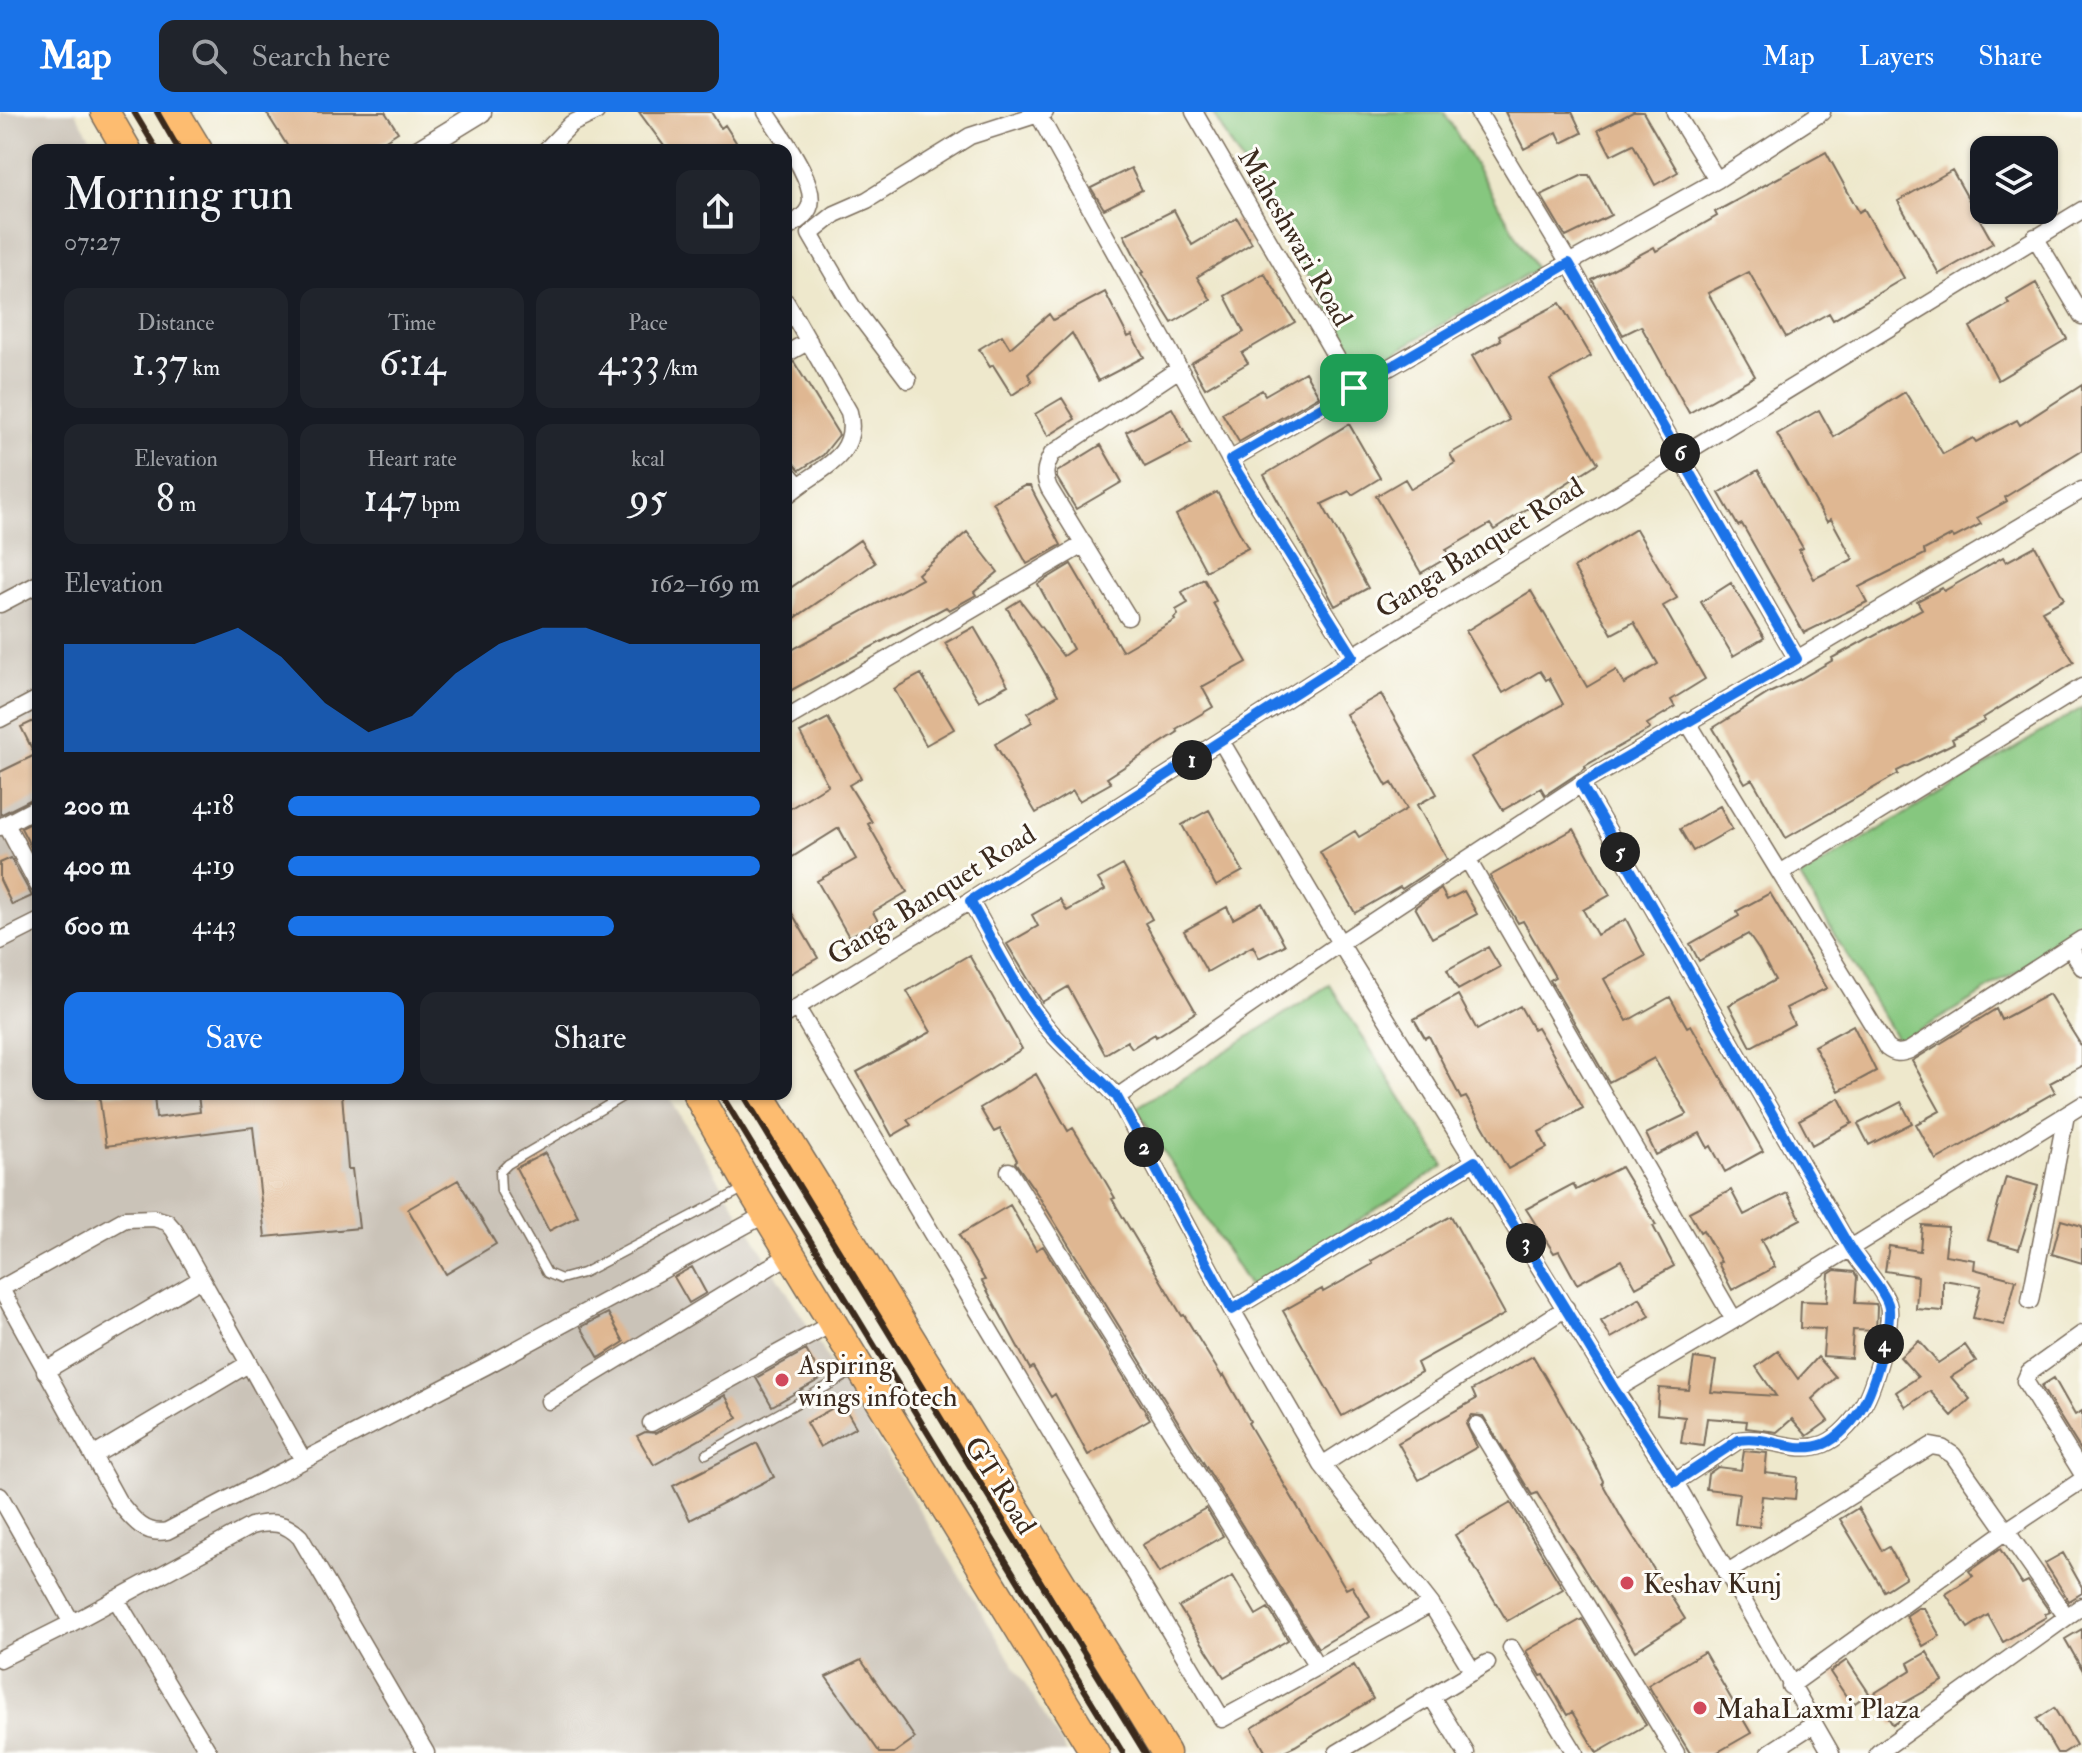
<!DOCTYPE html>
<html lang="en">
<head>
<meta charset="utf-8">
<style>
	:root { --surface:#171b24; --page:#20242c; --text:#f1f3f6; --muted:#9ea1a6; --accent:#1a73e8 }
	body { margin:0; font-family:"IM FELL Double Pica",serif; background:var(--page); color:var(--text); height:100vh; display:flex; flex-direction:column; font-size:30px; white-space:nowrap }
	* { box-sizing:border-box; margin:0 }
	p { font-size:26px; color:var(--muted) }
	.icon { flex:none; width:44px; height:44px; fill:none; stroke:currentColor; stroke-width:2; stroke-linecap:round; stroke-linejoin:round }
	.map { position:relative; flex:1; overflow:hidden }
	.sheet { position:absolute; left:32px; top:32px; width:760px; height:956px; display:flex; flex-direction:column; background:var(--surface); border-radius:16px; box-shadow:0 2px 6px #0004 }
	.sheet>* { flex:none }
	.fabs { position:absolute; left:1970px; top:24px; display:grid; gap:16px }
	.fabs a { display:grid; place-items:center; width:88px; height:88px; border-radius:16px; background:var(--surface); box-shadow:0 2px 6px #0004; font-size:40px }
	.pin { position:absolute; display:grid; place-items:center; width:68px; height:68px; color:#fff; margin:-34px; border-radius:16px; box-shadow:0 4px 12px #0006 }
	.km { position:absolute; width:40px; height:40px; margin:-20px; border-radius:50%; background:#222; color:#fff; font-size:22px; line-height:40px; text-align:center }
	.round { display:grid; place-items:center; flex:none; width:84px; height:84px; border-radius:16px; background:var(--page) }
	.summary { display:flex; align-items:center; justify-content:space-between; height:136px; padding:0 32px }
	h1 { font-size:44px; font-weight:600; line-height:60px }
	.stats { display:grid; grid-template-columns:repeat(3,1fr); gap:12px; height:136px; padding:8px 32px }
	.stats div { display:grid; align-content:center; border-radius:16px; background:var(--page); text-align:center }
	.stats b { font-size:40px; font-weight:600 }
	.stats small { font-size:22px; font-weight:400 }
	.stats p { font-size:22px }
	.chart { height:224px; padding:16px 32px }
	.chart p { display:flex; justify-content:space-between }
	.chart svg { width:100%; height:144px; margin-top:8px; fill:var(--accent); opacity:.7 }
	.cta { display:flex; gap:16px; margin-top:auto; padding:16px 32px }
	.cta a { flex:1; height:92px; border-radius:16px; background:var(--accent); color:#fff; font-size:32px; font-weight:600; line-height:92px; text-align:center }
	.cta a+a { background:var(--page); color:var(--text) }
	ul { padding:0 32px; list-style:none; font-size:26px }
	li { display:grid; grid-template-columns:128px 96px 1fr; align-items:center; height:60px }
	li i { height:20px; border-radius:10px; background:var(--accent) }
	header { display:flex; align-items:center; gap:48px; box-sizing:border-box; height:112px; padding:0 40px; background:var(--accent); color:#fff }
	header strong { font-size:38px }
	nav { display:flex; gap:44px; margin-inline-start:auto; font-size:28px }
	.search { width:560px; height:72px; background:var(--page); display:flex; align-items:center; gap:20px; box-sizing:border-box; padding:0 28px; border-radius:16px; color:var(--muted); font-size:30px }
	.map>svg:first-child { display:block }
	.industrial { fill:#cac3b8 }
	.green { fill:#86c77f; stroke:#60784e; stroke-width:2 }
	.building { fill:#dfb792 }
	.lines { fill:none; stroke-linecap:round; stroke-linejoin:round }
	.service-casing { stroke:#7a6c5b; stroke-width:11 }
	.minor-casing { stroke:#7a6c5b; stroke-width:19 }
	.tertiary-casing { stroke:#7a6c5b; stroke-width:23 }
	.trunk-casing { stroke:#7a6c5b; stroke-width:31 }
	.service { stroke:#fff; stroke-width:8 }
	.minor { stroke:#fff; stroke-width:16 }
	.tertiary { stroke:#fff; stroke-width:20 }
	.trunk { stroke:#fdbc70; stroke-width:28 }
	.rail { stroke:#3b2a1e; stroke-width:6 }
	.route-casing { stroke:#fff; stroke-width:16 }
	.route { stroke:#1a73e8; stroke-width:10 }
	.poi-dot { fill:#d1495b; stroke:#fdfcf7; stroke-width:3 }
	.labels { text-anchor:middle; stroke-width:6; stroke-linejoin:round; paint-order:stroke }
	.street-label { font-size:28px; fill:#3b2a1e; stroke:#fdfcf7 }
	.poi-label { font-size:28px; fill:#3b2a1e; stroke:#fdfcf7; text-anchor:start }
</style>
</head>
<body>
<header>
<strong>Map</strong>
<div class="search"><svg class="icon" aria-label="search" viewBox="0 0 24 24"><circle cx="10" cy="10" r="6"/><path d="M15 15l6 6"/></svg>Search here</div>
<nav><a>Map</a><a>Layers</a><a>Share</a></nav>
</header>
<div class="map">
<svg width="2082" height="1641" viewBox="0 0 2082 1641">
	<rect width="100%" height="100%" fill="#fdfcf7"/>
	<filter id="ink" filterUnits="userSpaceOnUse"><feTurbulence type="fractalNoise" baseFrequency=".0125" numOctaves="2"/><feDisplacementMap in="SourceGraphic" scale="16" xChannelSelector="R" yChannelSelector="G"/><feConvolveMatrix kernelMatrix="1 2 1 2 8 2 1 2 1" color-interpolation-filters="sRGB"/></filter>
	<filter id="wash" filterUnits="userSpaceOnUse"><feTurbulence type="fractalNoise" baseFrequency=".006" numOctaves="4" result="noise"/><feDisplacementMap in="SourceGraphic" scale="32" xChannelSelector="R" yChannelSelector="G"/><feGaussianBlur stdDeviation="1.8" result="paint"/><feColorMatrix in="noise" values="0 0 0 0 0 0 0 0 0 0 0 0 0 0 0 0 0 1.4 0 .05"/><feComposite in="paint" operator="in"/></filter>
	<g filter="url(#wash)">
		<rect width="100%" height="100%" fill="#eee8cc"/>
		<path class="industrial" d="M0,0H75L98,38H38V982H667L1067,1641H0Z"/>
		<path class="green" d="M1212,0H1444L1536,157L1364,258Z
			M2082,596V821L1899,931L1800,765Z
			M1330,873L1444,1054L1251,1177L1136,996Z"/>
		<g id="blocks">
			<path class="building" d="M266,0H385L398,20L370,38H290Z
				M639,0H711L721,16L725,13L741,38H667Z
				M1505,0H1572L1582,21L1562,31L1557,20L1524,37Z
				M1633,0H1643L1678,60L1655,73L1633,32L1611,43L1598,18Z
				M1826,40L1859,100L1864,97L1904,166L1833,208L1829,201L1786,225L1749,160L1708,181L1755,264L1689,301L1641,214L1623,223L1592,168L1654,135L1656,139L1717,104L1715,100Z
				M1131,56L1142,78L1104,97L1091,76Z
				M1952,58L1993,131L1939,162L1898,89Z
				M1583,63H1589L1611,103L1566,125L1541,83Z
				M1174,98L1192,133L1237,106L1252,131L1197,165L1211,188L1172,211L1141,161L1143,160L1124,123Z
				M1264,161L1295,210L1242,241L1248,251L1205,276L1191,251L1244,220L1225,184Z
				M2036,171L2067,227L1998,268L1970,215L2009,192L2007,188Z
				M1105,180L1128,225L1132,223L1144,245L1098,269L1072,221L1028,262L1032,270L1012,283L993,253L990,255L979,237L1002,223L1010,236L1049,202L1053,208Z
				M1560,191L1591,244L1550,268L1598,351L1494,418L1490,412L1446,438L1450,444L1421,461L1376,384L1405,367L1411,377L1455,351L1450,342L1509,308L1472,244L1501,228L1499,223Z
				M794,250L839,323L823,343L800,358L786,343V253Z
				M1305,260L1319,284L1239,330L1222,301L1262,278L1265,283Z
				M2082,273V338L2005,385L2007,389L1977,406L1981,412L1954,426L1952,423L1924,438L1925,442L1859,475L1867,490L1804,521L1742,412L1738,414L1719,381L1758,358L1803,436L1799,438L1814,467L1853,447L1831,407L1827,410L1777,322L1819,298L1834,325L1905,280L1943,342L1973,326L1976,330L2017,308L2020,313Z
				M1062,286L1075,307L1048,324L1035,302Z
				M1172,296L1191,331L1145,355L1126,320Z
				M1349,312L1380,366L1352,383L1349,379L1322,392L1368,476L1335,494L1264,363Z
				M1101,333L1122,370L1076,397L1057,366V360Z
				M1024,374H1030L1061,433L1027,452L993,390Z
				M1217,380L1248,436L1206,459L1176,403Z
				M1636,417L1677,486L1663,494L1705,567L1671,588L1675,595L1647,612L1650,617L1585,654L1586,656L1545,683L1541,676L1503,698L1471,645L1563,592L1549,566L1546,568L1540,559L1503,581L1466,519L1531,479L1587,575L1616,558L1624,572L1658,552L1634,510L1612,522L1574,456Z
				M967,420L998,460L974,480L976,483L949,498L946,495L786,581V541L922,467L918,462Z
				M860,428L875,451L786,512V479Z
				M2035,434L2064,487L2042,499L2074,550L1983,606L1985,609L1952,627L1954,631L1897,659L1898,662L1786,726L1752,667L1745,671L1713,616L1769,581L1800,567L1833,548L1832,546L1922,497L1917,489L1942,476L1944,479L2003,445L2006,450Z
				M1071,452L1122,539L1175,508L1174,506L1178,503L1176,498L1188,491L1182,480L1204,467L1216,489L1213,491L1247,550L1202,575L1213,595L1176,617L1178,620L1107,666L1111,671L1079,689L1073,679L1036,701L995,632L1032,610L1028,601L1058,583L1007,496L1020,488L1063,544L1073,537L1038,472Z
				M1731,471L1764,526L1733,544L1701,490Z
				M974,515L1008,573L979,589L945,531Z
				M921,562L954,617L926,633L894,577Z
				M1381,582L1437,682L1417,693L1447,747L1402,777L1400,775L1355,801L1320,740L1355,719L1359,725L1407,697L1392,671L1387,674L1346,602Z
				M828,606L861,666L849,673L872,710L868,712L907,780L873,800L878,809L849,825L817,769L856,747L839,716L786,749V699L828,673L800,621Z
				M38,607V684L0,703V660L35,643L21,615Z
				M1720,694L1732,717L1693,739L1680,717Z
				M1209,698L1243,759L1216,774L1182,713Z
				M33,710L38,721V749L21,716Z
				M1574,717L1610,783L1583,798L1597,823L1626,807L1645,844L1604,867L1627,909L1670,885L1687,915L1691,913L1763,1039L1725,1060L1711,1034L1708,1036L1700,1021L1656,1043L1646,1022L1687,1002L1654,946L1609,970L1550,868L1555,865L1523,809L1518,811L1490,764Z
				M11,746L32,784L12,793L0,768V751Z
				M1123,753L1152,807L1145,811L1196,900L1156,925L1155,922L1132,936L1127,929L1105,942L1068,875L1042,890L1007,832L1038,814L1032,803L1060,787L1067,799L1105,778L1098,767Z
				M1441,777L1447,788L1464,779L1477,802L1432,826L1415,795Z
				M1770,781L1827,876L1786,896L1794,912L1751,935L1729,893L1775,868L1759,838L1748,822L1699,849L1690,832L1739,804L1737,799Z
				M786,791L818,846L786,864Z
				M1262,791L1285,833L1259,846L1253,834L1207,860L1184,819L1227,795L1233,807Z
				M1488,835L1500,855L1458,878L1447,858Z
				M969,843L1022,937L907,1008L911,1013L892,1024L857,960L931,920L907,879Z
				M2049,882L2082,935V954L2050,971L2055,980L1936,1048L1916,1012L1940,999L1912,949L1996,897L2001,908Z
				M1458,883L1477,918L1520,894L1533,917L1537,915L1549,935L1583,996L1539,1020L1547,1036L1508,1057L1466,985L1461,987L1429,924L1425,926L1414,907Z
				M1853,913L1876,959L1839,979L1814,934Z
				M1036,962L1068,1019L1073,1016L1097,1055L1115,1086L1112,1087L1182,1204L1184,1203L1222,1265L1224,1263L1250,1309L1248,1311L1346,1477L1352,1474L1370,1505L1318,1536L1038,1083L1015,1050L1017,1048L1000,1017L994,1020L980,996Z
				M99,982H154L156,1006L200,1000L198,982H342L348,1057H352L359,1116L265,1125L253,1015L106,1034Z
				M1839,986L1852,1011L1812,1033L1799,1008Z
				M1901,990L1912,1011L1869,1033L1858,1012Z
				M545,1041L578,1104L549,1119L516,1056Z
				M1621,1055L1656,1113L1653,1114L1674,1154L1636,1175L1621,1148L1577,1172L1559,1139L1554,1141L1526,1097L1573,1072L1576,1078Z
				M2006,1065L2038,1074L2019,1137L1988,1128Z
				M458,1068L496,1132L446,1162L408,1097Z
				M1731,1078L1744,1103L1787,1081L1801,1107L1761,1128L1775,1155L1732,1178L1718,1151L1721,1150L1703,1118L1700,1120L1689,1100Z
				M1010,1093L1036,1138L1043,1134L1150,1307L1088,1343L1055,1282L1051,1285L1033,1255L1030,1257L982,1169L985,1168L959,1123Z
				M1451,1104L1505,1202L1417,1251L1421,1260L1342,1304L1283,1199L1322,1177L1323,1180L1373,1152L1371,1149Z
				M2061,1108L2082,1114V1151L2052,1142Z
				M1922,1113L1948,1115L1945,1143L1975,1148L1974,1157L2016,1168L2004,1213L1973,1206L1981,1174L1943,1168V1199L1916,1197L1918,1164L1885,1159L1889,1134L1920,1139Z
				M692,1155L706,1181L689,1191L674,1165Z
				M1835,1158L1854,1160L1857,1165L1855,1191L1876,1192L1877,1195L1876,1219L1853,1218L1851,1246L1823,1244L1825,1217L1800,1216L1801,1189L1827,1190L1829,1162Z
				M1640,1186L1650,1204L1611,1226L1601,1209Z
				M608,1201L624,1230L599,1246L581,1215Z
				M1919,1229L1938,1251L1965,1233L1976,1249L1951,1265L1970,1287L1952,1304L1930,1279L1906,1295L1896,1280L1918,1265L1900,1245Z
				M806,1238L822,1266L772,1294L756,1266Z
				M1778,1239L1798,1267L1818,1245L1836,1265L1812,1287L1828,1309L1807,1324L1792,1307L1777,1320L1746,1316L1747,1309L1707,1306L1703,1334L1681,1331L1685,1305L1657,1302L1659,1276L1689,1278L1694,1246L1716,1249L1711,1280L1776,1284L1756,1255Z
				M1533,1244L1588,1338L1603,1369L1602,1371L1621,1405L1685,1507L1635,1539L1537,1381L1532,1383L1483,1304L1472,1303L1466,1312L1477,1335L1419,1368L1398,1331L1476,1287L1472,1278Z
				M2054,1266L2075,1303L2082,1299V1340L2041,1274Z
				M725,1283L738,1306L654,1353L637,1324L645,1320L656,1321Z
				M842,1291L856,1315L820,1335L806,1311Z
				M757,1331L774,1365L690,1408L673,1374Z
				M1744,1339L1767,1341L1765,1361L1797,1365L1795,1387L1762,1384L1759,1415L1735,1412L1739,1381L1706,1377L1708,1362L1718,1355L1741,1358Z
				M1511,1391L1563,1477L1507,1509L1455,1423Z
				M1206,1396L1223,1424L1159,1461L1142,1433Z
				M1858,1396L1882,1439L1889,1435L1906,1465L1884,1479L1840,1407Z
				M2000,1437L2022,1472L2028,1469L2050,1500L2045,1502L2046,1505L2003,1530L1988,1503L1968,1516L1946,1482L1973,1464L1969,1459Z
				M2063,1441L2082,1475V1481L2069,1489L2045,1451Z
				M1233,1464L1256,1503L1268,1496L1288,1528L1224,1565L1179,1495Z
				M1918,1496H1924L1940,1524L1923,1534L1906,1504Z
				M1582,1507L1646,1613L1597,1641L1572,1600L1567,1603L1544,1563L1541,1564L1526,1539Z
				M2082,1517V1557L2065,1527Z
				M1704,1540L1751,1621L1716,1641H1690L1648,1573Z
				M1927,1540L1943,1569L1904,1591L1911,1601L1893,1613L1873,1582L1911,1558L1908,1551Z
				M861,1548L915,1626L894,1641H880L826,1565Z
				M1847,1548L1869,1581L1852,1593L1830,1560Z
				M1354,1553L1373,1587L1295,1634L1280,1641H1266L1252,1616Z
				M2054,1596L2076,1633L2063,1641H2057L2037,1607Z"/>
		</g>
	</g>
	<g filter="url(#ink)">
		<use href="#blocks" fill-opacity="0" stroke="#7a6c5b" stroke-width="2"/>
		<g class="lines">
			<g class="service-casing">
				<path id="service" d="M627,982L508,1052L500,1060L501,1079L547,1161L561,1167L583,1161L745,1076
					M706,1342L856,1258"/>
			</g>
			<g class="minor-casing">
				<path id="minor" d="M766,0C778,19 820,74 809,96C805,105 794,111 786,117
					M1037,0L1230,348L1353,544
					M1194,0L1354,276
					M1478,0L1569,151L1797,547
					M1675,0L1717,68
					M546,38L571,12L596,0
					M2035,125L2082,204
					M786,190L849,300C859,340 828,353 799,374L786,359
					M786,242L809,229
					M908,268L852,194L810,122L835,102L867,88L970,24L1045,0
					M1230,348L1569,151L1717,68L1822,0
					M786,384L799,374
					M0,492L38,472
					M1128,505L1049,376C1043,363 1045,355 1052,342L1179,257
					M0,607L38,587
					M786,607L1084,432
					M1687,609L1887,936C1895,942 1900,942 1910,938L2082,827
					M1221,629L1340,831L1615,1278L1675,1370L1831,1641
					M1581,672L1850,1136C1860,1152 1882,1175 1888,1192C1894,1209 1873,1277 1863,1293C1856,1307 1839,1326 1824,1332C1795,1343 1767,1323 1739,1328L1675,1370
					M6,712L38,773
					M0,715L38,695
					M1468,748L1734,1208
					M1780,761L2082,575
					M970,789C994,830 1020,885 1051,920C1071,944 1097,961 1117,985L1232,1198L1322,1353L1431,1492L1473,1560
					M0,829L38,810
					M2070,835L2082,855
					M797,896L1222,1607L1431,1492
					M786,902L970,789L1353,544L2082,98
					M1117,985L1340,831L1581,672L1797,547L2082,378
					M1009,1059L1317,1554
					M0,1177L125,1107L154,1106L167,1110L174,1118L303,1348
					M1,1177L118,1389C131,1405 144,1424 167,1419L486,1254L766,1102
					M2030,1189L2066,1003
					M1232,1198L1475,1049
					M2082,1222L2029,1260L2025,1269L2082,1361
					M45,1259L201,1167
					M1615,1278L1734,1208L2082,993
					M549,1289L791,1142
					M651,1311L833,1211
					M1477,1313L1676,1641
					M93,1344L248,1252
					M1322,1353L1566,1196
					M0,1384L72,1511
					M1726,1461L1931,1334L1942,1336L1953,1343L2066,1504
					M116,1487L209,1641
					M1511,1536L1575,1641
					M0,1547L72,1511L251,1414C272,1409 285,1410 300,1425L426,1641
					M1790,1574L2006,1419L2082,1368
					M1431,1584L1466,1641
					M1337,1641L1487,1551
					M1769,1641L1814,1612
					M1878,1641L2082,1494"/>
			</g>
			<g class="tertiary-casing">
				<path id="tertiary" d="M419,38L481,0"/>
			</g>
			<g class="trunk-casing">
				<path id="trunk" d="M105,0L127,38
					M175,0L198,38
					M697,982L749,1074L1095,1641
					M760,982L1166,1641"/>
			</g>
			<use href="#service" class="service"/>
			<use href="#minor" class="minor"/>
			<use href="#tertiary" class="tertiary"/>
			<use href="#trunk" class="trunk"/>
			<path class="rail" d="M134,0L157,38
				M157,0L179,38
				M721,982L1123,1641
				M743,982L1145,1641"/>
		</g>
	</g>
	<g class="lines" filter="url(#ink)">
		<g class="route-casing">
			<path id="route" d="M1569,151L1797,547L1581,672L1850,1136C1860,1152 1882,1175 1888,1192C1894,1209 1873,1277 1863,1293C1856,1307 1839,1326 1824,1332C1795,1343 1768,1323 1739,1328L1675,1370L1615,1278L1475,1049L1232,1198L1117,985C1097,961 1071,944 1051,920C1019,884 994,831 970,789L1353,544L1230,348Z"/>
		</g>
		<use href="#route" class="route"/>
	</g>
	<g class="poi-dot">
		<circle cx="782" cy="1268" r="8"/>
		<circle cx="1627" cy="1471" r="8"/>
		<circle cx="1700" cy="1596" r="8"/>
	</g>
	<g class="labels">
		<g class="street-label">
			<text transform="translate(1296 125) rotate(60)" y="10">Maheshwari Road</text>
			<text transform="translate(1479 435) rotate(-32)" y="10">Ganga Banquet Road</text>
			<text transform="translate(931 782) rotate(-32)" y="10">Ganga Banquet Road</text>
			<text transform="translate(1001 1373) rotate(58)" y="10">GT Road</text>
		</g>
		<g class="poi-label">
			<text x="798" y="1262">Aspiring<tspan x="798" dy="32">wings infotech</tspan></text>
			<text x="1643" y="1481">Keshav Kunj</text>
			<text x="1716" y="1606">MahaLaxmi Plaza</text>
		</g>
	</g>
</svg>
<div class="fabs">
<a><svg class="icon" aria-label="layers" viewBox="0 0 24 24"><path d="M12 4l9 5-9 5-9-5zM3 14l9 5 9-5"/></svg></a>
</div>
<div class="pin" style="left:1354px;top:276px;background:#1e9e55"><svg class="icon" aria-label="arrive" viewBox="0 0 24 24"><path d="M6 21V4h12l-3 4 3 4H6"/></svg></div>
<b class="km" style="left:1192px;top:648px">1</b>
<b class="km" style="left:1144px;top:1035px">2</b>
<b class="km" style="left:1526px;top:1131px">3</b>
<b class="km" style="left:1884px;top:1232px">4</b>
<b class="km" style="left:1620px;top:740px">5</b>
<b class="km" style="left:1680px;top:341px">6</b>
<section class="sheet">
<div class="summary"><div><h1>Morning run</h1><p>07:27</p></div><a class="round"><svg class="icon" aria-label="share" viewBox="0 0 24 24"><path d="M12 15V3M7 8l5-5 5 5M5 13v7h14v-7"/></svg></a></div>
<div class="stats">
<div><p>Distance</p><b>1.37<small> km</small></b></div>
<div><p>Time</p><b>6:14</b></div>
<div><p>Pace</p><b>4:33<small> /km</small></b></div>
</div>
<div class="stats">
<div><p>Elevation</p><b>8<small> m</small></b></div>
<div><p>Heart rate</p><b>147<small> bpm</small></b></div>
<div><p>kcal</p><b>95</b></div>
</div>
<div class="chart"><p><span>Elevation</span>162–169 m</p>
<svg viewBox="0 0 160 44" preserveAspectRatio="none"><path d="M0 44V11L10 11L20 11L30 11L40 6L50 15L60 29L70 38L80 33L90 20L100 11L110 6L120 6L130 11L140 11L150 11L160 11V44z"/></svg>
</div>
<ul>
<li><b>200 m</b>4:18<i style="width:100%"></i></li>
<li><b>400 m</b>4:19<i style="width:100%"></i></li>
<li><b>600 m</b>4:43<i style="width:69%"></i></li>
</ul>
<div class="cta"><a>Save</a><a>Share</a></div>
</section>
</div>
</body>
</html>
